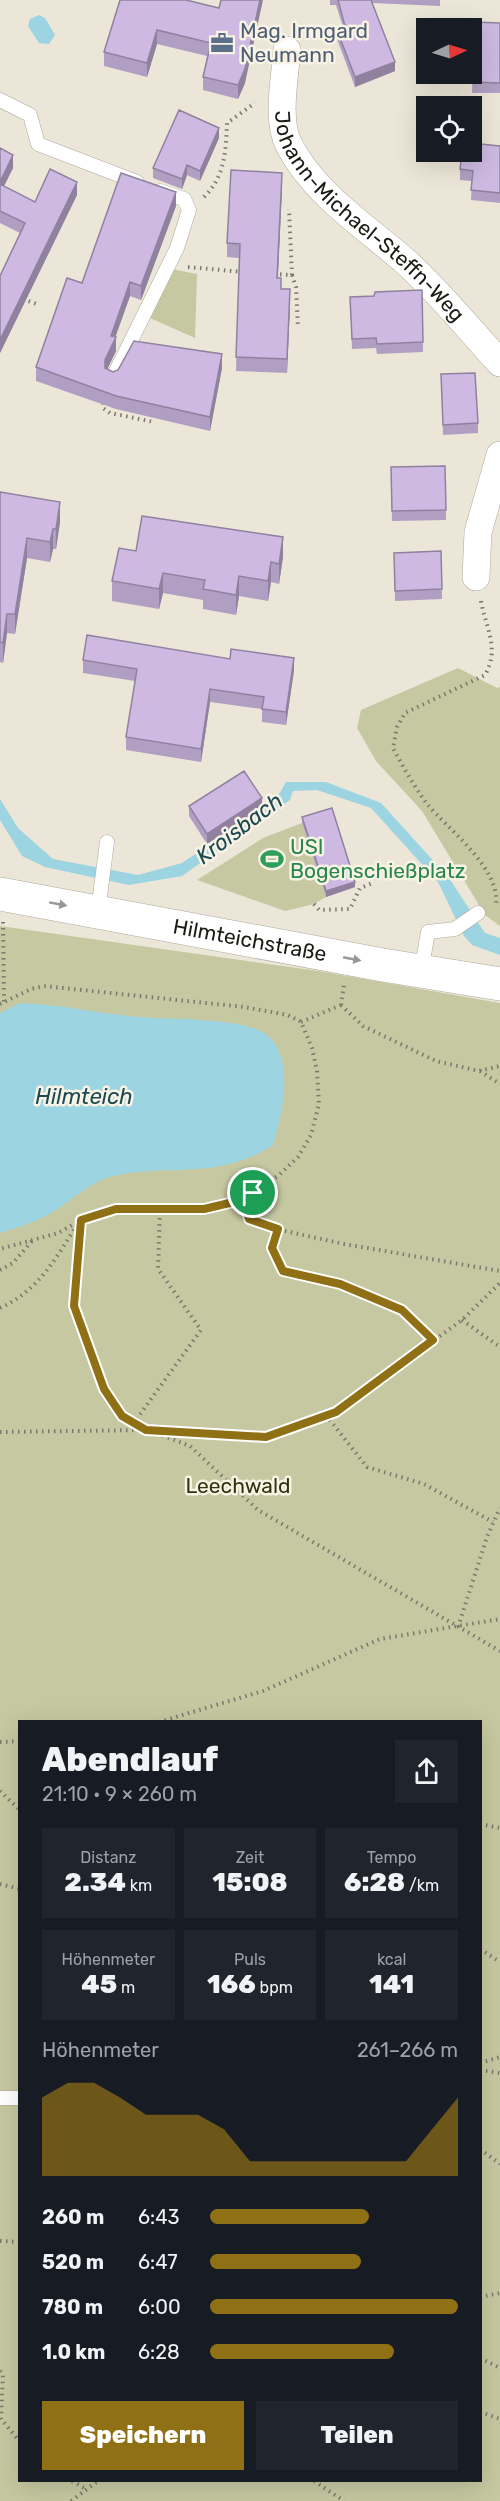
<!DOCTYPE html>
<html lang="de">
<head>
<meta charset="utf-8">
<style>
	:root { --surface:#171b24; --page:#20242c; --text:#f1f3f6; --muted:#9ea1a6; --accent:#907015 }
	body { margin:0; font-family:Rubik,sans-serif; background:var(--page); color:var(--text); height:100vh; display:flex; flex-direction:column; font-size:22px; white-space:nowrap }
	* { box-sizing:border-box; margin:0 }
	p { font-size:20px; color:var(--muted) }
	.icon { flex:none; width:33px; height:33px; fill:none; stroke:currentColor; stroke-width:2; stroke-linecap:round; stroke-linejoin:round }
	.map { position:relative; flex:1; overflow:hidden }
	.panel { position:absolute; left:18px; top:1720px; width:464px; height:762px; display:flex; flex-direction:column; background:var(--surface); border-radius:0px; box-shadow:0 6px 24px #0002 }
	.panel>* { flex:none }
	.needle { width:39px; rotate:86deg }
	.controls { position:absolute; left:416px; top:18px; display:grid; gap:12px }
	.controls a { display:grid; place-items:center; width:66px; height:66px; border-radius:0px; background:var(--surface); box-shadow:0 6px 24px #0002; font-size:30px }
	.pin { position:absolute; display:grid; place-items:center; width:51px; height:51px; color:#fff; margin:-26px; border:3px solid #fff; border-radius:50%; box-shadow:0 2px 6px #0007 }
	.round { display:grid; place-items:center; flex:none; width:63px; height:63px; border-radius:0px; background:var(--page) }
	.headline { display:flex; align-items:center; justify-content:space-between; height:102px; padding:0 24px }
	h1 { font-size:33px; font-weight:800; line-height:45px }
	.metrics { display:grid; grid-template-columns:repeat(3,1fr); gap:9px; height:102px; padding:6px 24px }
	.metrics div { display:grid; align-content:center; border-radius:0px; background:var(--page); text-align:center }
	.metrics b { font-size:26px; font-weight:800 }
	.metrics small { font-size:16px; font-weight:400 }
	.metrics p { font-size:16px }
	.chart { height:168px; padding:12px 24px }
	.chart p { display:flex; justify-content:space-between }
	.chart svg { width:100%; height:108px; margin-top:6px; fill:var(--accent); opacity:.7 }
	.action { display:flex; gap:12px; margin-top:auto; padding:12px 24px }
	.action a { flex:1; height:69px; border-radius:0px; background:var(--accent); color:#fff; font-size:24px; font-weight:800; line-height:69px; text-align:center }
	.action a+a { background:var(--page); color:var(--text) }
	ul { padding:0 24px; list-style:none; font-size:20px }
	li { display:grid; grid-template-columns:96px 72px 1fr; align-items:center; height:45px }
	li i { height:15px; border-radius:8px; background:var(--accent) }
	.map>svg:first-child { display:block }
	.green { fill:#c6c8a1; fill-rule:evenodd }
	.water { fill:#9dd4e1 }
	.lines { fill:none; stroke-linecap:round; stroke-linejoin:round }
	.lane-casing { stroke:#aea99c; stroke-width:15 }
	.street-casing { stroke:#aea99c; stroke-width:28 }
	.secondary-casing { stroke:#aea99c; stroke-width:34 }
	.path { stroke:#7c786f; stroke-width:4; stroke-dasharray:1.5 4.5; stroke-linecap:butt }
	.lane { stroke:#fff; stroke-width:14 }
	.street { stroke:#fff; stroke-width:27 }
	.secondary { stroke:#fff; stroke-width:33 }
	.wall { fill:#b09fc2 }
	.shaded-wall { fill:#90829e }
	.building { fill:#cdb9e2; stroke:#90829e; stroke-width:1.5 }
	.oneway { fill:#999896 }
	.route-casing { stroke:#fff; stroke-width:12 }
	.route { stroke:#907015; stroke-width:8 }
	.labels { text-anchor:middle; stroke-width:5; stroke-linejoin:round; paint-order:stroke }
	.service-label { font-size:21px; fill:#4e5e75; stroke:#f9f3e5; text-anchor:start }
	.street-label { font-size:21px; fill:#1d1b16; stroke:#f9f3e5 }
	.leisure-label { font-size:21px; fill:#27864d; stroke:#f9f3e5; text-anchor:start }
	.park-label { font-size:21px; fill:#31320e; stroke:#f9f3e5 }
	.water-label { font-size:22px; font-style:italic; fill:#194953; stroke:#f9f3e5 }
</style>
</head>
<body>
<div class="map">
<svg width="500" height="2501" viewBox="0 0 500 2501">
	<rect width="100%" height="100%" fill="#ece6d8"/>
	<path class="green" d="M171,269L197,274L195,338L150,318Z
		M458,668L497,688L500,687V926L485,915L422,811L376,761L357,728L361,710Z
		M302,823L326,897L314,904L285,911L197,880L263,838Z
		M0,926L318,971L500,1003V2501H0ZM20,1722H480V2481H20Z"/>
	<path class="water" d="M39,15L45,18L55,35L49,44L39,43L28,26L30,19Z
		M286,782H326L381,803L449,878L485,933L500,938V955L472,945L464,936L438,882L371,808L317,790L293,791L290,800L182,876L129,885L45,867L22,856L0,820V799L18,828L53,859L138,875L182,863L262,809L278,796Z
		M20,1003C56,1004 92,1012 129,1016C161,1020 240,1017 264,1033C297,1055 282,1115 273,1145C217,1181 172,1163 114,1176C90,1181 72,1201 51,1213C36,1222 17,1228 0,1233V1013Z"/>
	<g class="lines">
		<g class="lane-casing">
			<path id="lane" d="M0,100L30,115L38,144L137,182
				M113,377L177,248L189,210L184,199L160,191
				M98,911L107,842
				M421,972L428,932L455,929L478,913
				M0,2098H20"/>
		</g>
		<g class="street-casing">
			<g id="street">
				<path id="s1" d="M287,50C285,77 276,120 289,145C314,194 366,227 406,262C439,292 469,329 500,363"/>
				<path d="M476,577L478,532L500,455"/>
			</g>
		</g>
		<g class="secondary-casing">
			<g id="secondary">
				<path id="s2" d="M0,894L383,965L500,984"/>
			</g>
		</g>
		<path class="path" d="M204,197C225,177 226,150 227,123L255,103
			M188,267L243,272
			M274,274L292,275L289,209
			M292,275L296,287L298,328
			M23,299L39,305
			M103,403V408L110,413L154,422
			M481,601C486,629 500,648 485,675L405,713L397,727L393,748C403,767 414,786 427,804C448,829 500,868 496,904
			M314,904L319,910L350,909L360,888L373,883
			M3,922L4,1002
			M0,1004L31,989L44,986L244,1007L288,1015L301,1022L312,1048L317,1071L319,1104L311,1135L298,1157L279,1175L239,1201L204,1209H116L81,1220L58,1233L0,1249
			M341,1005L363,1026L436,1061L479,1071L500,1066
			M341,1005L344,985
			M301,1022L341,1005
			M480,1071L500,1084
			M253,1193L246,1208L249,1219L267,1227L344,1244L500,1271
			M80,1220L74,1306L95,1370L122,1416L133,1424L190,1446L258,1510L500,1651
			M278,1229L272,1248L283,1271L340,1284L402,1310L433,1340
			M0,1270L13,1263L32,1241
			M0,1308C39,1291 58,1255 80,1220
			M462,1320L500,1347
			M326,1415L367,1467L424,1484L493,1522
			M133,1424L201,1330L158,1269L160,1210
			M151,1430L266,1437L336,1412L462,1320L500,1283
			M0,1432L143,1430
			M458,1627L487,1537L500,1508
			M159,1722L263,1691L380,1639L500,1619
			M0,1742L20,1741
			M0,1791L20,1810
			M480,1824L500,1828
			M0,1884L20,1889
			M480,1949L500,1962
			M480,2063L500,2057
			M480,2070L500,2073
			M480,2149L500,2164
			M0,2241L20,2242
			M480,2297L500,2293
			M480,2358L500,2368
			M0,2371L3,2374L1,2419L20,2442
			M480,2412L500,2419
			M72,2481L86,2489
			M314,2481L344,2501
			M71,2501L98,2481"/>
		<use href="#lane" class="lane"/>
		<use href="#street" class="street"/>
		<use href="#secondary" class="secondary"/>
	</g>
	<path class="wall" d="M186,0L245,83L238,99L203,90V77L207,56L157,44L147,77L104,66V52Z
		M330,0H440V6L372,3L395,71L355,87L337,39V30L343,27L336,5H330Z
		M474,22L500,23V93H472Z
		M219,138L200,181L187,175L182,189L153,178V168Z
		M500,146V203L471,200L472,181L460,180V169Z
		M0,148L13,168L4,186L35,202L77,195L0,353V276L20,233L0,223Z
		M282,187L278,278L281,289L290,303L287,373L236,371L239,258L227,257V243Z
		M176,206L141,300L130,296L115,337L116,351L107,369L113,372L222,368L210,431L116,409L36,381V367L82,283Z
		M422,290L423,352L377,354L376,348L352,349L350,297L374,296Z
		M441,374L478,423V433L443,435Z
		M445,466L446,520L392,521L391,467Z
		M0,492L60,522L56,549H53L50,562L27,558L15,634L7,633L3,663L0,662Z
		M136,551L283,557L279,584L271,582L268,601L239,596L236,615L203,609V600L163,593L159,609L112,601V581Z
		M441,551L442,599L395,601L394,553Z
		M83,660L294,670L286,725L262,722V709L210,702L201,762L126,750V737L135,681L83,673Z
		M189,806L262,809L207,844L189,816Z
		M302,817L355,887L326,897L302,823Z"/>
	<path class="shaded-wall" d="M260,0H263L245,83L238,99V85Z
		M157,30V44L147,77V63Z
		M395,62V71L355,87V77Z
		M219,128V138L200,181V171Z
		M13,155V168L0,194V182Z
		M187,165V175L182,189V179Z
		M282,173V187L277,292V278Z
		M77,182V195L0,353V340Z
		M176,192V206L141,300V286Z
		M130,282V296L114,341L116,337V351L105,374V360L111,336Z
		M290,289V303L287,373V359Z
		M222,354V368L210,431V417Z
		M60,502V522L56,549V529Z
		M53,529V549L50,562V542Z
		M283,537V557L279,584V564Z
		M27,538V558L15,634V614Z
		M271,562V582L268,601V581Z
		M163,573V593L159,609V589Z
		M239,576V596L236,615V595Z
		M7,614V633L3,663V643Z
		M294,658V670L286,725V712Z
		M210,689V702L201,762V749Z
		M262,798V809L207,844V834Z
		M355,882V887L326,897V891Z"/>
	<path class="building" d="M120,0H186L219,8L221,0H260L245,69L238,85L203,77L211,43L157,30L147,63L104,52Z
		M338,0H371L395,62L355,77L337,30L345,26Z
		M474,22L500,23V83L472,82Z
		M179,110L219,128L200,171L187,165L182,179L153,168Z
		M471,143L500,146V193L471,190L473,171L460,169L462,152H471Z
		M0,148L13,155L0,182Z
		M50,169L77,182L0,340V276L25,223L0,211V184L35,202Z
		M231,170L282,173L277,278H281V289H290L287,359L236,357L240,244L227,243Z
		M121,173L176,192L141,286L130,282L111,336L116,337L105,360V368L113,372L118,370L134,341L222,354L210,417L116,396L36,367L67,278L82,283Z
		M422,290L423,342L377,344L376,338L352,339L350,297L374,296L375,292Z
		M475,373L478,423L443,425L441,374Z
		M445,466L446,510L392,511L391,467Z
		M0,492L60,502L56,529H53L50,542L27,538L15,614H7L3,643L0,642Z
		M142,516L283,537L279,564L271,562L268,581L239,576L236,595L203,589L205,580L163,573L159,589L112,581L119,548L136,551Z
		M441,551L442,589L395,591L394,553Z
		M87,635L230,659L231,649L294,658L286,712L262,709L264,697L210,689L201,749L126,737L137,669L83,660Z
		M244,771L262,798L207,834L189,806Z
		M332,808L355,882L326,891L302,817Z"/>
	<defs><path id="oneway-solid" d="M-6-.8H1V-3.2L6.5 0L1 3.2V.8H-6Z" transform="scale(1.5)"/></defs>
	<g class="oneway">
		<use href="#oneway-solid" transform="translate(58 904) rotate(10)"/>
		<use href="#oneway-solid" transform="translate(352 959) rotate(11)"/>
	</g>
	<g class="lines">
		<g class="route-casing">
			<path id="route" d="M253,1193L246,1208L249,1219L278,1229L272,1248L283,1271L340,1284L402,1310L433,1340L336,1412L266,1437L146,1430L122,1416L104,1389L74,1306L81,1220L116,1209H204L238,1201Z"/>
		</g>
		<use href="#route" class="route"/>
	</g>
	<defs>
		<g id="office-bare" transform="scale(1.8)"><path d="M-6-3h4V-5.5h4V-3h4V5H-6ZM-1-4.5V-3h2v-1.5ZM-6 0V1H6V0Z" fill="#5c6f8a" stroke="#f9f3e5" stroke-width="2.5" paint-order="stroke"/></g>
		<g id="stadium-bare" transform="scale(1.8)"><path d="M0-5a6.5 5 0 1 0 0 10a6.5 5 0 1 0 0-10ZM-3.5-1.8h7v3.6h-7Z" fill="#2e9e5b" stroke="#f9f3e5" stroke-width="2.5" paint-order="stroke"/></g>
	</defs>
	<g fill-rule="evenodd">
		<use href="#office-bare" x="222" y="43"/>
		<use href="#stadium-bare" x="272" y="859"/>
	</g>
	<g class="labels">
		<g class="service-label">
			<text x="240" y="38">Mag. Irmgard<tspan x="240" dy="24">Neumann</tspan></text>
		</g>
		<g class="street-label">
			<text dy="7" stroke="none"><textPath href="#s1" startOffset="201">Johann-Michael-Steffn-Weg</textPath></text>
			<text dy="7" stroke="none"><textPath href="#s2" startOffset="254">Hilmteichstraße</textPath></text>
		</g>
		<g class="leisure-label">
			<text x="290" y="854">USI<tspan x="290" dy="24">Bogenschießplatz</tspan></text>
		</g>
		<g class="park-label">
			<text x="238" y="1493">Leechwald</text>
		</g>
		<g class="water-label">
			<text transform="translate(239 828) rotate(-37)" y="8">Kroisbach</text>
			<text x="84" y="1104">Hilmteich</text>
		</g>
	</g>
</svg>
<div class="controls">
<a><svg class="needle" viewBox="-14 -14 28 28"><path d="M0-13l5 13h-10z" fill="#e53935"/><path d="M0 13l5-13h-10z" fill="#9ea1a6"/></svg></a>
<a><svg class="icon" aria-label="locate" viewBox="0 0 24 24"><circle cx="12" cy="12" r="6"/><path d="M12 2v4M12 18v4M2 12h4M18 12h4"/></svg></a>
</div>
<div class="pin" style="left:253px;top:1193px;background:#1e9e55"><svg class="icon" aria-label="arrive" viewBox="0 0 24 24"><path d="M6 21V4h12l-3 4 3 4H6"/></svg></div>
<section class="panel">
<div class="headline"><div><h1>Abendlauf</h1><p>21:10 · 9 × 260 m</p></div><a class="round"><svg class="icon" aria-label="share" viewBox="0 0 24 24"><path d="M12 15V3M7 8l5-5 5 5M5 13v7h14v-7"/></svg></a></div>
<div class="metrics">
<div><p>Distanz</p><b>2.34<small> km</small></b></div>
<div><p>Zeit</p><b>15:08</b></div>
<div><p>Tempo</p><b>6:28<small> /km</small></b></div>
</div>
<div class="metrics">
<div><p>Höhenmeter</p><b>45<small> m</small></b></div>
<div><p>Puls</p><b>166<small> bpm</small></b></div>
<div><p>kcal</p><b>141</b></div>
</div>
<div class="chart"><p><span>Höhenmeter</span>261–266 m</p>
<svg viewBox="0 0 160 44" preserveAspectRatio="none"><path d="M0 44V12L10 6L20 6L30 12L40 19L50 19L60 19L70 25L80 38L90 38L100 38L110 38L120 38L130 38L140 38L150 25L160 12V44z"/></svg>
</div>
<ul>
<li><b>260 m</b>6:43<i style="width:64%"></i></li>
<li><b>520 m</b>6:47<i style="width:61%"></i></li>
<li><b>780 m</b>6:00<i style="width:100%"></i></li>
<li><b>1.0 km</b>6:28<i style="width:74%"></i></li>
</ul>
<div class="action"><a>Speichern</a><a>Teilen</a></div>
</section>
</div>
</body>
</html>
